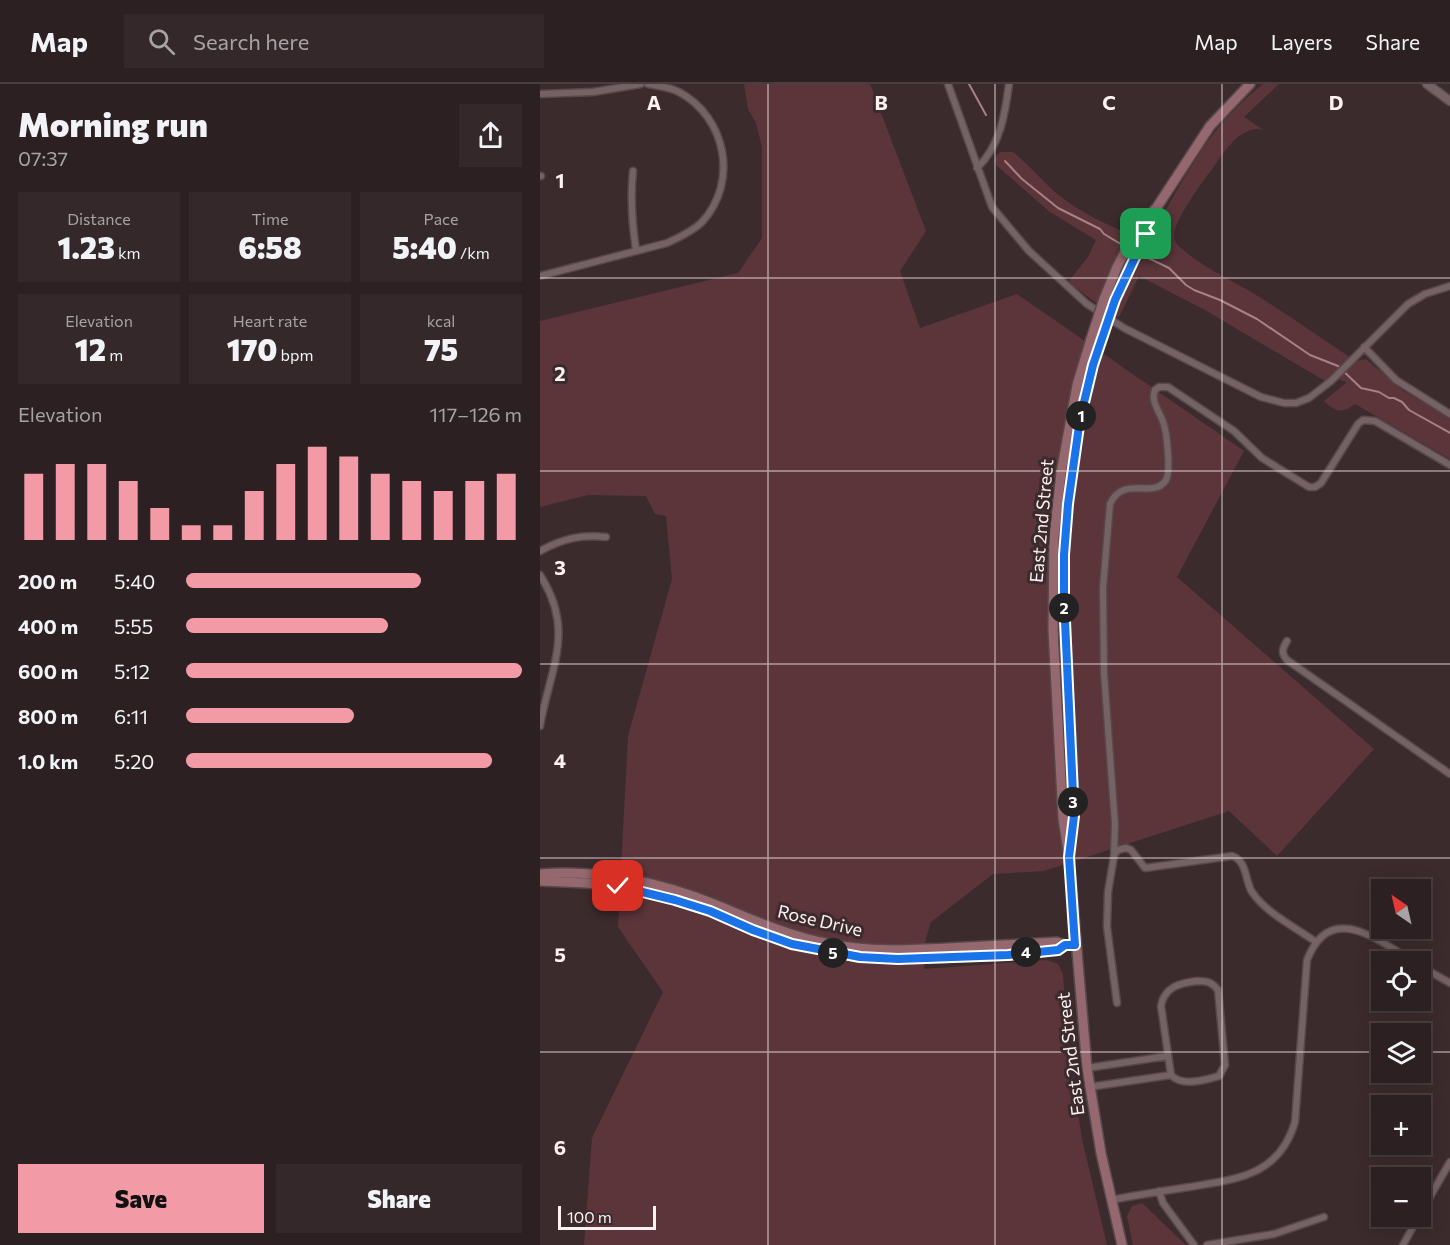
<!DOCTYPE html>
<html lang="en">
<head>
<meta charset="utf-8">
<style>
	:root { --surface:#2d2022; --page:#35282a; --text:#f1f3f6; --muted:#a7a3a5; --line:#483e40; --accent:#f39aa7 }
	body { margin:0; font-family:Commissioner,sans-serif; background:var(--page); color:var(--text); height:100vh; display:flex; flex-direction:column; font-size:22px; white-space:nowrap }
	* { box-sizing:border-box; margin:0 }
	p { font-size:20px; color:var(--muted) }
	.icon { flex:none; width:33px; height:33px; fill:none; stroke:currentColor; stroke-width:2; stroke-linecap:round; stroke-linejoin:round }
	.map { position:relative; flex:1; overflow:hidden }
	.sheet { display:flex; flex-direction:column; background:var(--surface); width:540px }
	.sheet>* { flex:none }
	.needle { width:39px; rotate:326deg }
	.tools { position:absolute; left:831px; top:795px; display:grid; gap:12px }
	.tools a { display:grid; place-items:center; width:60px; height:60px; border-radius:0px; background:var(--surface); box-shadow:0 3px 15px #0003,0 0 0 2px var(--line); font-size:30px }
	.scale { position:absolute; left:18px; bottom:15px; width:98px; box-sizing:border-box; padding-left:6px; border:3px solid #fdf1f2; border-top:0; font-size:16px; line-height:21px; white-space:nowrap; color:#fdf1f2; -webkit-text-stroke:4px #3c2b2d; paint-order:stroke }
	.pin { position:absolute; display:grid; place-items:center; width:51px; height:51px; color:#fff; margin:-26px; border-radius:12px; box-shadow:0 3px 9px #0006 }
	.km { position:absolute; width:30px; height:30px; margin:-15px; border-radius:50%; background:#222; color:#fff; font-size:16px; line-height:30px; text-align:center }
	.round { display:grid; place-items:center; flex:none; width:63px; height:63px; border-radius:0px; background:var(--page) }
	.head { display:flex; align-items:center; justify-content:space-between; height:102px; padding:0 18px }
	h1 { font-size:33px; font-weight:800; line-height:45px }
	.figures { display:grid; grid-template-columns:repeat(3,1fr); gap:9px; height:102px; padding:6px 18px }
	.figures div { display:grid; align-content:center; border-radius:0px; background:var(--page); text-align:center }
	.figures b { font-size:30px; font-weight:800 }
	.figures small { font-size:16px; font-weight:400 }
	.figures p { font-size:16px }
	.chart { height:168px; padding:12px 18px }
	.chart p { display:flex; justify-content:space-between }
	.chart svg { width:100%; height:108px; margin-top:6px; stroke:var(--accent); stroke-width:6 }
	.action { display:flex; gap:12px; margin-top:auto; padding:12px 18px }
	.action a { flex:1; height:69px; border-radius:0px; background:var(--accent); color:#111; font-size:24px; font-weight:800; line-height:69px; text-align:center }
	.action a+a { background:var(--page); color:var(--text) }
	ul { padding:0 18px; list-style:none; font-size:20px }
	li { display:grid; grid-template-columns:96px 72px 1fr; align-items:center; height:45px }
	li i { height:15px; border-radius:8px; background:var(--accent) }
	header { display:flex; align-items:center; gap:36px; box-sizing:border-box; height:84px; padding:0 30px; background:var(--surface); border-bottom:2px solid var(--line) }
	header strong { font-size:28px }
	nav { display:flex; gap:33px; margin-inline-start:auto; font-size:21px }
	.search { width:420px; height:54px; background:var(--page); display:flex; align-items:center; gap:15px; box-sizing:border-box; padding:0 21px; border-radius:0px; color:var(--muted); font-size:22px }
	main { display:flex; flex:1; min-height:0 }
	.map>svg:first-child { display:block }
	.green { fill:#5b353a }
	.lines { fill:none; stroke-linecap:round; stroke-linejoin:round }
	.stream { stroke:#a78186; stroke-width:2 }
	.minor-casing { stroke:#57484a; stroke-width:9 }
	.tertiary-casing { stroke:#57484a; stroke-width:11 }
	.secondary-casing { stroke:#57484a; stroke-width:12 }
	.minor { stroke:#756264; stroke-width:6 }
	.tertiary { stroke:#756264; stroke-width:8 }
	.secondary { stroke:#95676e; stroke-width:9 }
	.secondary-bridge-casing { stroke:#57484a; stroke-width:12; stroke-linecap:butt }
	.secondary-bridge { stroke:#95676e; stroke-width:9 }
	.route-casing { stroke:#fff; stroke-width:12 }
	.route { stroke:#1a73e8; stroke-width:8 }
	.grid { fill:none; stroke:#fdf1f2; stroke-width:1.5; stroke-opacity:0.55 }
	.labels { text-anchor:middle; stroke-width:6; stroke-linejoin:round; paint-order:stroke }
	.street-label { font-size:18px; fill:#fdf1f2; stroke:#3c2b2d }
	.grid-label { font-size:20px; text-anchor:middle; font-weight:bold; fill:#fdf1f2; stroke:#3c2b2d; stroke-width:6; stroke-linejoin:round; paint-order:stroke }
</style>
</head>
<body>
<header>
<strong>Map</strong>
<div class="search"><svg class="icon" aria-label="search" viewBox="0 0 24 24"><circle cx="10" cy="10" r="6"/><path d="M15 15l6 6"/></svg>Search here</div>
<nav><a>Map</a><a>Layers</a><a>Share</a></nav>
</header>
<main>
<section class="sheet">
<div class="head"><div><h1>Morning run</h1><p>07:37</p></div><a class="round"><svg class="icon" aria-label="share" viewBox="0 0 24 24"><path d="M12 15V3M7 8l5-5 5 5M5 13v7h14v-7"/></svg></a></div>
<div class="figures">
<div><p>Distance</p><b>1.23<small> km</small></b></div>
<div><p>Time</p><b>6:58</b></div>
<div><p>Pace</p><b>5:40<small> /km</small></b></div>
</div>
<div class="figures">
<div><p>Elevation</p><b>12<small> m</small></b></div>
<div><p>Heart rate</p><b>170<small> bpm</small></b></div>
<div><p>kcal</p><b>75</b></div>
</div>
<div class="chart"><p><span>Elevation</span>117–126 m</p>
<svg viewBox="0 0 160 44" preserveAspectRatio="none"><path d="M5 44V17M15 44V13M25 44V13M35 44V20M45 44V31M55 44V38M65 44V38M75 44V24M85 44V13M95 44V6M105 44V10M115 44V17M125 44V20M135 44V24M145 44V20M155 44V17"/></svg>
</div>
<ul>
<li><b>200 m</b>5:40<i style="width:70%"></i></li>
<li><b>400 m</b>5:55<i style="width:60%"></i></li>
<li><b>600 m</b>5:12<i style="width:100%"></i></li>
<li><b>800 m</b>6:11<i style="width:50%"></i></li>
<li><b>1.0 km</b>5:20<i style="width:91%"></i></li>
</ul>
<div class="action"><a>Save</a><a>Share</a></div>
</section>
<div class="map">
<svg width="910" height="1161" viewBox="0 0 910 1161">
	<rect width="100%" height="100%" fill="#3c2b2d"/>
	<path class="green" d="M204,0H330L386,147L360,187L380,244L477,210L704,367L637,493L834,665L737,772L689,727L504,787L453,790L391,838L386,854L384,885L507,876L518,880L523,890L528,963L542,1055L567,1161H44L52,1054L123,908L78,843L88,652L132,495L126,432L115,430L106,412L48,411L0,423V237L198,189L222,154V63L216,39L208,25Z
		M723,0H739L704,33L723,46C703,40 685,66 675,81C665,94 634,136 634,151C633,159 641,164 647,169C669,187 696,198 721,214C753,234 784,256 816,277L826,275L862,306L910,334V375L815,320C802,330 795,328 784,317L807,298L790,293L785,297L665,226L599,192L579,233L574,232L528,198L548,173L556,156L510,128L456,81C453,75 456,72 460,68H473C491,82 506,102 525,116C550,134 580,147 609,157C617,140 627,124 636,108C662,63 682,33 723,0Z
		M602,1119L646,1161H593L587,1132L592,1122Z"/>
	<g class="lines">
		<path class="stream" d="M429,0L446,31
			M465,77L482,95L518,124L560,145L564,150L584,162
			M600,170L629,184L646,201L654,206L680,216L717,235L770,271L798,282L821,304L839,308L849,314H854L862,318L869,326L910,349"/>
		<g class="minor-casing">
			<path id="minor" d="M408,0L452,123L489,167L547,220L584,244L721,313L744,319H756L769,314L791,297L868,220L885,210L910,202
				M0,10L53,8L101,0
				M437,84C460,62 465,31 469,0
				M93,87C90,115 92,139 96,166
				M0,92H1
				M0,192L127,159C138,154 153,147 162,138C199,98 186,33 139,8C130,3 118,2 108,0
				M824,263L856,296L910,330
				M0,467C22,455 41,450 66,453
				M0,491C36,547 10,584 0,642
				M747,557C742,565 741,569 747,576L910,690
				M574,771L578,766L586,764L591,766L605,784L692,772C707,776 705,797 712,808C726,829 755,843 776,858
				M880,882L910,899
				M657,897C667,897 672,898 678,906L685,981L679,992C665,996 642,1003 631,991L621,922C624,903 640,899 657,897Z
				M577,919L567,843L568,808L574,772L575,740L564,589L563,504L570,420C584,390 613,416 626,396C631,388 627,351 624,341C621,329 610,318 615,306L619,303H628L694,347L722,374L769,403H775L781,399L818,340L823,336L835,337L910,381
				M547,984L628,972
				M549,1003L631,991
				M619,1107L623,1119L654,1161
				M571,1116C597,1111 623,1107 649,1103C697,1095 739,1092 755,1038L767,876C790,816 838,856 874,878
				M880,1130L910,1078
				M667,1161L734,1150L784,1133
				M863,1161L879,1132"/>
		</g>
		<g class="tertiary-casing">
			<path id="tertiary" d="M887,0L910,17"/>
		</g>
		<g class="secondary-casing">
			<path id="secondary" d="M564,215L577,183L597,145L617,123L670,42L710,0
				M575,216L613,130
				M551,255L537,301L521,389L514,453L513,546L523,735L529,773L547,984L561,1069L582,1161
				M530,762C538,695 528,625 525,558C520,459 528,356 559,261
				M0,790C58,785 120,798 174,820C213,836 248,852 290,860C329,868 368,866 408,864C444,862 481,860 517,858L525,861H535
				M0,797L47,799L90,804L120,811L170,827L213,846L252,860L320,873L358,875L468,871L518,866L525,861"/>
		</g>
		<use href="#minor" class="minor"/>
		<use href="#tertiary" class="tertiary"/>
		<use href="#secondary" class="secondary"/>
		<g class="secondary-bridge-casing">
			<path id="secondary-bridge" d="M551,255L564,215
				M559,261L575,216"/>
		</g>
		<use href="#secondary-bridge" class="secondary-bridge"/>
	</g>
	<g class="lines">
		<g class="route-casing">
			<path id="route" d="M78,802L135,816L170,827L213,846L252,860L320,873L358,875L468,871L518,866L525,861H535L529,773L534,732L524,515V471L528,420L540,335L553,281L575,216L606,150"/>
		</g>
		<use href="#route" class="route"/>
	</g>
	<path class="grid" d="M228,0V1161M455,0V1161M682,0V1161M0,194H910M0,387H910M0,580H910M0,774H910M0,968H842M880,968H910"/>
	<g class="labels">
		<g class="street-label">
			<text transform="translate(502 437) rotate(-85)" y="6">East 2nd Street</text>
			<text transform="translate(280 837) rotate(13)" y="6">Rose Drive</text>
			<text transform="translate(531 970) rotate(-97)" y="6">East 2nd Street</text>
		</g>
	</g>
	<g class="grid-label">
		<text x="114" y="26">A</text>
		<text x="341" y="26">B</text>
		<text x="569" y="26">C</text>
		<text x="796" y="26">D</text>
		<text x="20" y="104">1</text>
		<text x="20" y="297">2</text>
		<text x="20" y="491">3</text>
		<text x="20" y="684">4</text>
		<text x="20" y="878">5</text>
		<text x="20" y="1071">6</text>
	</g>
</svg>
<div class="tools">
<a><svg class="needle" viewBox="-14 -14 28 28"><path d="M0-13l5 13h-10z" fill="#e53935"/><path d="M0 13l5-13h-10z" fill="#a7a3a5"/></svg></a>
<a><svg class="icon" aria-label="locate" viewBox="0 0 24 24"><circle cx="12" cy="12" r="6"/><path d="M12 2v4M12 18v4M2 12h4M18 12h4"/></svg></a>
<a><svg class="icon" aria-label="layers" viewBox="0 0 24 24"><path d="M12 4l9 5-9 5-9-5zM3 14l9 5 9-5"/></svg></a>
<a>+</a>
<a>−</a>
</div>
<div class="scale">100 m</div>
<div class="pin" style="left:606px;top:150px;background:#1e9e55"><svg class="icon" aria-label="arrive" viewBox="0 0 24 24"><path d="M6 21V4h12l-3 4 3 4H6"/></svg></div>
<div class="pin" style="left:78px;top:802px;background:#d93025"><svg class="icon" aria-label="check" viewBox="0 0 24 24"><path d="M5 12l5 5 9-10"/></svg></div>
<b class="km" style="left:541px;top:332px">1</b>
<b class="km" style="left:524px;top:524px">2</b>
<b class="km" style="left:533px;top:718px">3</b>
<b class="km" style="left:486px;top:868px">4</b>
<b class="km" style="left:293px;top:869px">5</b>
</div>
</main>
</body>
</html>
